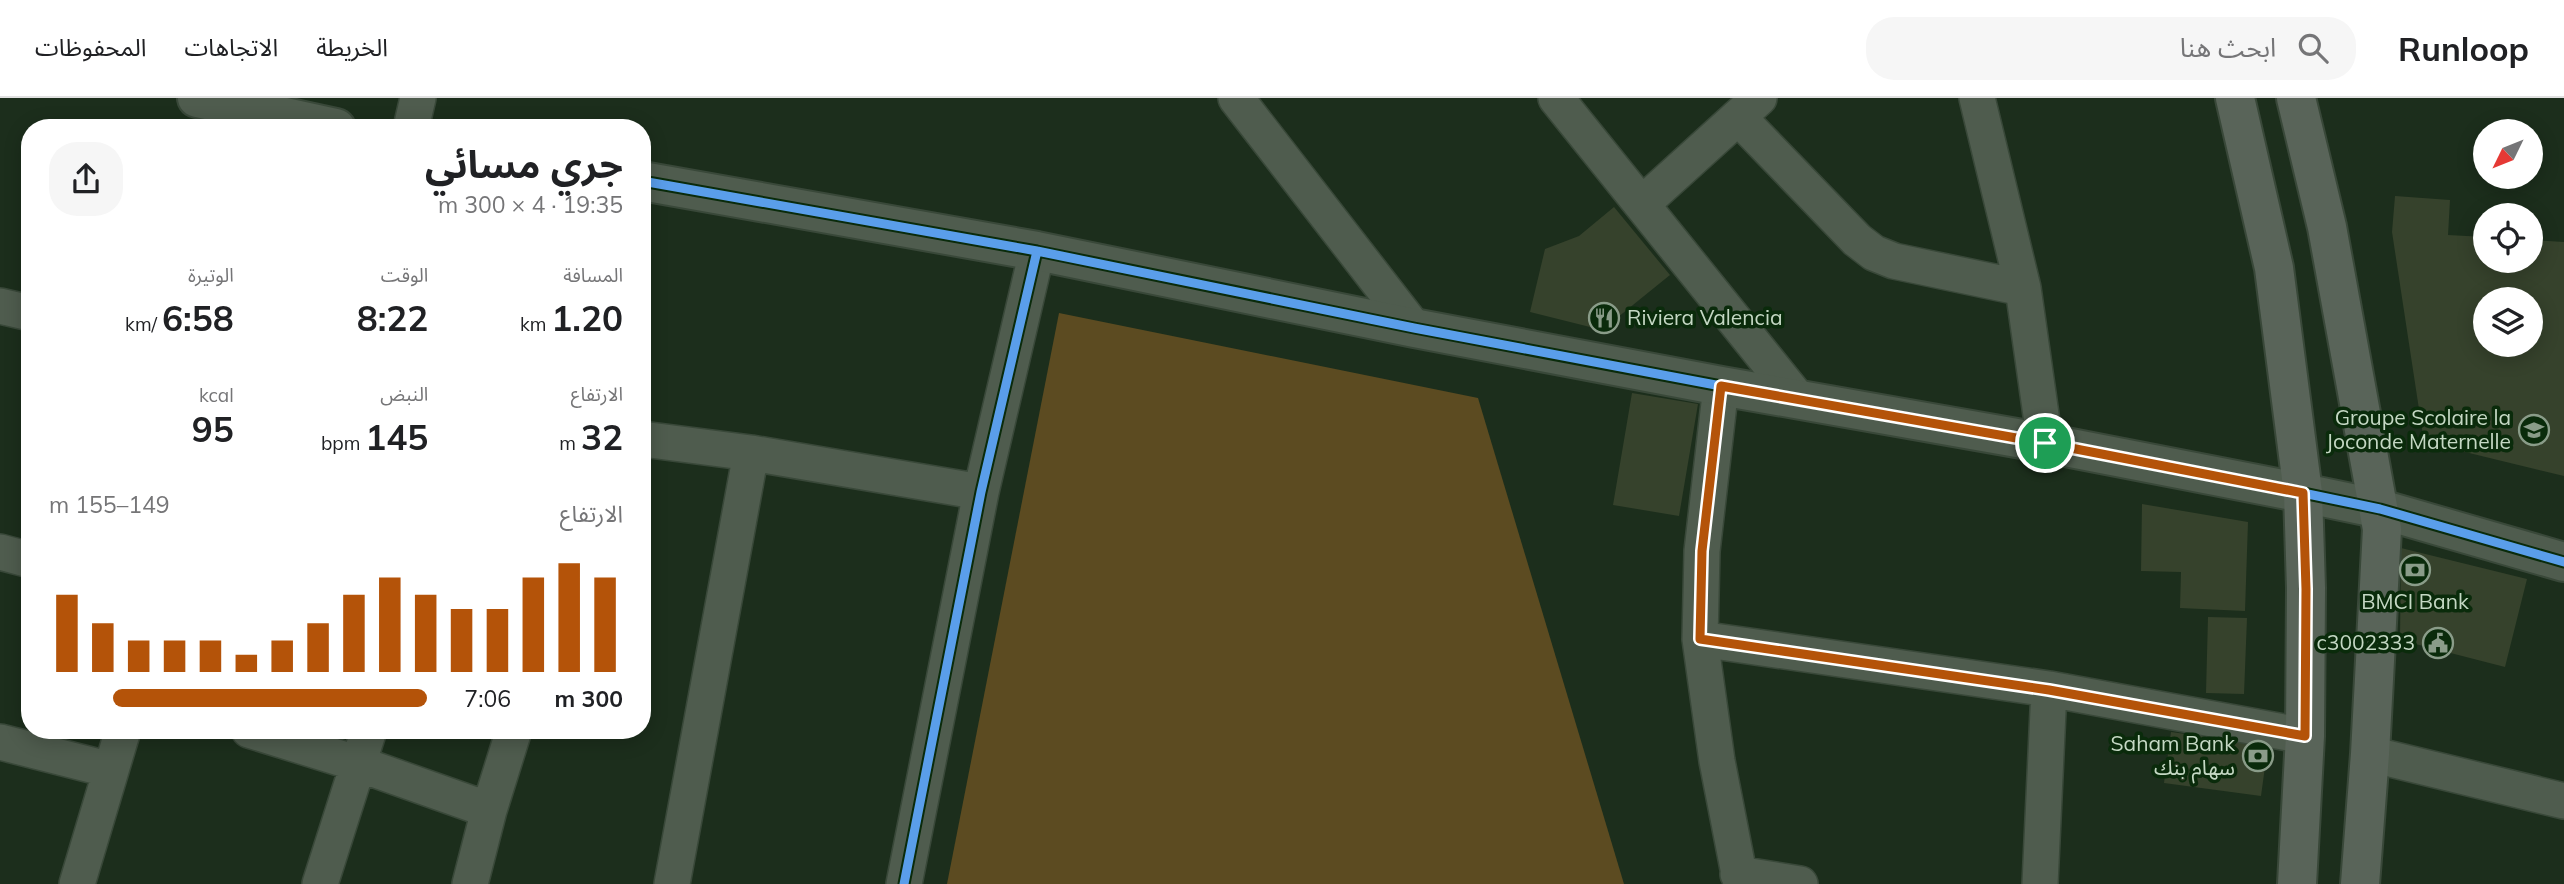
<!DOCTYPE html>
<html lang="ar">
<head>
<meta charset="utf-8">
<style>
	:root { --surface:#fff; --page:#f6f6f6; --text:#202124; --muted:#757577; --line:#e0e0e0; --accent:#b45309 }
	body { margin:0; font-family:Mulish,"Noto Sans Arabic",sans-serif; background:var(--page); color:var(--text); direction:rtl; height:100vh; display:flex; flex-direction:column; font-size:26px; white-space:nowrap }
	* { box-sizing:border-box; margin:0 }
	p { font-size:23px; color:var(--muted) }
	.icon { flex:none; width:38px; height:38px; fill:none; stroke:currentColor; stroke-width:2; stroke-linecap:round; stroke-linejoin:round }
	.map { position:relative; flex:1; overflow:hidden; direction:ltr }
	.panel { position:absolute; left:21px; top:21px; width:630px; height:620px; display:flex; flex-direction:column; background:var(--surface); border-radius:28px; box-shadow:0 4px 18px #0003; direction:rtl }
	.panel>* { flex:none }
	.needle { width:46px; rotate:227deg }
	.buttons { position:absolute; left:2473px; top:21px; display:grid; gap:14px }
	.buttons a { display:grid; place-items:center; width:70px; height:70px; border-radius:50%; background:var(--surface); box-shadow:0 4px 18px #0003; font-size:35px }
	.pin { position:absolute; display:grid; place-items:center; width:60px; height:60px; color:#fff; margin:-30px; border:4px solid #fff; border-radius:50%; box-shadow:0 2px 7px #0007 }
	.round { display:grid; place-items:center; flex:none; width:74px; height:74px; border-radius:28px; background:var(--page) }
	.summary { display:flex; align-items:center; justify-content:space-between; height:119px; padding:0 28px }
	h1 { font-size:38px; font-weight:700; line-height:52px }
	.stats { display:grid; grid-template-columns:repeat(3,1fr); gap:10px; height:119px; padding:7px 28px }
	.stats div { display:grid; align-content:center }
	.stats b { font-size:35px; font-weight:700 }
	.stats small { font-size:19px; font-weight:400 }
	.stats p { font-size:19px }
	.chart { height:196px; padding:14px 28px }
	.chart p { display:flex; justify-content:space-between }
	.chart svg { width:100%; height:126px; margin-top:7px; stroke:var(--accent); stroke-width:6 }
	ul { padding:0 28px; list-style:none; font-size:23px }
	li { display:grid; grid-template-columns:112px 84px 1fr; align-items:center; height:52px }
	li i { height:18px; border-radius:9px; background:var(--accent) }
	header { display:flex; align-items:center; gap:42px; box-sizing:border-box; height:98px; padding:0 35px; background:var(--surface); border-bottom:2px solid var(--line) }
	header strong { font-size:33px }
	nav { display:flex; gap:38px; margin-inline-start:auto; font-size:24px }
	.search { width:490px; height:63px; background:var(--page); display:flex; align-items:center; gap:18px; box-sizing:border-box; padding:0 24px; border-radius:28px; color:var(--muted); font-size:26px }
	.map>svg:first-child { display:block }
	.green { fill:#5c4b21 }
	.building { fill:#36422c; fill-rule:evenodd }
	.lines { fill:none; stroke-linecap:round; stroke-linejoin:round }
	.minor-casing { stroke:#394839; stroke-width:38 }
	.tertiary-casing { stroke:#394839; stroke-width:42 }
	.secondary-casing { stroke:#394839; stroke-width:42 }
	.minor { stroke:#4f5c4e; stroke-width:35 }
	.tertiary { stroke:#4f5c4e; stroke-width:38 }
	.secondary { stroke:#596459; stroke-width:38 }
	.cycleway-casing { stroke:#0a2b0b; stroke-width:13 }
	.cycleway { stroke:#5a9eea; stroke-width:9 }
	.route-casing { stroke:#fff; stroke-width:14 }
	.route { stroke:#b45309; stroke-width:9 }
	.labels { text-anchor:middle; stroke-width:7; stroke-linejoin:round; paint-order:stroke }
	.poi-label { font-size:21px; fill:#c5d8c4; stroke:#0a2b0b; text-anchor:end }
</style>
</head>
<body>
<header>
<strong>Runloop</strong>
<div class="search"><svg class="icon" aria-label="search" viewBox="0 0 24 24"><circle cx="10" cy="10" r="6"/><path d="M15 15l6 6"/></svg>ابحث هنا</div>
<nav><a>الخريطة</a><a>الاتجاهات</a><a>المحفوظات</a></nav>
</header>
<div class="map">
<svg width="2564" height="786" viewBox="0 0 2564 786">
	<rect width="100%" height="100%" fill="#1c2e1c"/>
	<path class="green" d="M1059,215L1478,300L1624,786H947Z"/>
	<path class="building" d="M2395,98L2450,102L2448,137L2485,139V163H2530V142L2564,144V378L2424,344L2392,134ZM2485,201H2530V247H2485Z
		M1614,109L1670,177L1602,232L1530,214L1545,151L1579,138Z
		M1632,295L1698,306L1679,418L1613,407Z
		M2142,406L2248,424L2245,513L2180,510L2181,474L2141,473Z
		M2401,450L2527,481L2505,569L2400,542Z
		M2208,519L2247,520L2244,596L2206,595Z
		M2171,634L2268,647L2261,698L2164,685Z"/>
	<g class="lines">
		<g class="minor-casing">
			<path id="minor" d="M1236,0L1414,230
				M1556,0L1798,301
				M1977,0L2023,190L2045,345
				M1738,19L1857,142L1874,155L1894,163L2023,190
				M411,30L418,0
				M1642,106L1759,0
				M0,208L30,215
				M1721,288L1702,453L1700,541L1717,663L1741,786
				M642,341L751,355L981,394
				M0,454L30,462
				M1700,541L2049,591L2305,638
				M249,632L359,666L489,712
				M0,644L111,672
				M2370,656L2564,703
				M1738,776L1800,786
				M77,786L123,632
				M320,786L369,632
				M470,786L489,712L514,632
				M672,786L751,355
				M904,786L981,394L1037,153
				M2040,786L2049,591"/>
		</g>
		<g class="tertiary-casing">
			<path id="tertiary" d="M197,0L336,30
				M642,83L1037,153L1414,230L1721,288L2045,345L2303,395L2380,411L2564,464"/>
		</g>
		<g class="secondary-casing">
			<path id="secondary" d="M2235,0L2274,170L2303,395L2306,490L2305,638L2297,786
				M2296,0L2327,129L2382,431L2370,656L2360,786"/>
		</g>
		<use href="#minor" class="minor"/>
		<use href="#tertiary" class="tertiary"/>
		<use href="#secondary" class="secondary"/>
		<g class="cycleway-casing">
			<path id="cycleway" d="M642,83L1037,153L1414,230L1721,288L2045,345L2303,395L2380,411L2564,464
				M904,786L981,394L1037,153"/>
		</g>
		<use href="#cycleway" class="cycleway"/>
	</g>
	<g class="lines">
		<g class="route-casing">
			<path id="route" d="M1721,288L2045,345L2303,395L2306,491L2305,638L2049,592L1700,541L1702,453Z"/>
		</g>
		<use href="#route" class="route"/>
	</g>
	<defs>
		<g id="restaurant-ring" transform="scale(1.575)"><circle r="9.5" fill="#0a2b0b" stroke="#8a9c89" stroke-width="1.5"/><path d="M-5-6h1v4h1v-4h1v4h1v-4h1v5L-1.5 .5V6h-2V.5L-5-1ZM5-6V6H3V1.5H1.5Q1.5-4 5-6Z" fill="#8a9c89"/></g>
		<g id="school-ring" transform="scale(1.575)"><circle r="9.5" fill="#0a2b0b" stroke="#8a9c89" stroke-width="1.5"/><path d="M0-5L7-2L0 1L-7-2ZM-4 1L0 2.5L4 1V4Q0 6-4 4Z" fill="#8a9c89"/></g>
		<g id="bank-ring" transform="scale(1.575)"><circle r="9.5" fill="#0a2b0b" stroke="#8a9c89" stroke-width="1.5"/><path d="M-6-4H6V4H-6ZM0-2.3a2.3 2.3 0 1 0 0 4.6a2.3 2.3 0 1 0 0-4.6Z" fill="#8a9c89"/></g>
		<g id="civic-ring" transform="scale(1.575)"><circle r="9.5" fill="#0a2b0b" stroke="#8a9c89" stroke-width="1.5"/><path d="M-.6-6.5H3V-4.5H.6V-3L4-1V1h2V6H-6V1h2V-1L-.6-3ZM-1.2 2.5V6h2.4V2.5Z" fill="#8a9c89"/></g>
	</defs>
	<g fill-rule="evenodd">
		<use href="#restaurant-ring" x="1604" y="220"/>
		<use href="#school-ring" x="2534" y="332"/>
		<use href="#bank-ring" x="2415" y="472"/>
		<use href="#civic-ring" x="2438" y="545"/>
		<use href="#bank-ring" x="2258" y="658"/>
	</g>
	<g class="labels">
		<g class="poi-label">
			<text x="1627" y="227" text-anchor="start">Riviera Valencia</text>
			<text x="2511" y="327">Groupe Scolaire la<tspan x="2511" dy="24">Joconde Maternelle</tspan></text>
			<text x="2415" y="511" text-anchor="middle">BMCI Bank</text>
			<text x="2415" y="552">c3002333</text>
			<text x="2235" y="653">Saham Bank<tspan x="2235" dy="24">سهام بنك</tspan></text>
		</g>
	</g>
</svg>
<div class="buttons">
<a><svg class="needle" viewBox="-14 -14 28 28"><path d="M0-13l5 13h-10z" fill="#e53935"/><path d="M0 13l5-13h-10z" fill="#757577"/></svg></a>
<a><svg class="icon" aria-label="locate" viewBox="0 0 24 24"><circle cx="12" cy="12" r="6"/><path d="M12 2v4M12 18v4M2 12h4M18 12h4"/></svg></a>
<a><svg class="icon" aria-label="layers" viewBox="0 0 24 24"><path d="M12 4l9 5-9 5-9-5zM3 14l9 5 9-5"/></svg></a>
</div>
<div class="pin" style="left:2045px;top:345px;background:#1e9e55"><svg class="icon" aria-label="arrive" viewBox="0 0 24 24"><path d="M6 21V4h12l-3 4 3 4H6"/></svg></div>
<section class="panel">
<div class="summary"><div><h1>جري مسائي</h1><p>19:35 · 4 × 300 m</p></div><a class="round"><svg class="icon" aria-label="share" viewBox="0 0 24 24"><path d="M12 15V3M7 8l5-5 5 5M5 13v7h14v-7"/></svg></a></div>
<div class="stats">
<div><p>المسافة</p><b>1.20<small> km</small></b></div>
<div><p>الوقت</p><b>8:22</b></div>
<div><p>الوتيرة</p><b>6:58<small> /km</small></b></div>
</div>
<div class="stats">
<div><p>الارتفاع</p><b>32<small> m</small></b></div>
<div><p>النبض</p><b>145<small> bpm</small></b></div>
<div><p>kcal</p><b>95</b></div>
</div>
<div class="chart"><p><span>الارتفاع</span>149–155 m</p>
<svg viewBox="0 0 160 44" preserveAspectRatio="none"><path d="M5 44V17M15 44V27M25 44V33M35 44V33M45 44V33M55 44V38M65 44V33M75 44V27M85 44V17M95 44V11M105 44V17M115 44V22M125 44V22M135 44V11M145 44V6M155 44V11"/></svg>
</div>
<ul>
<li><b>300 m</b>7:06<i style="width:83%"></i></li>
</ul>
</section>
</div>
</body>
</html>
